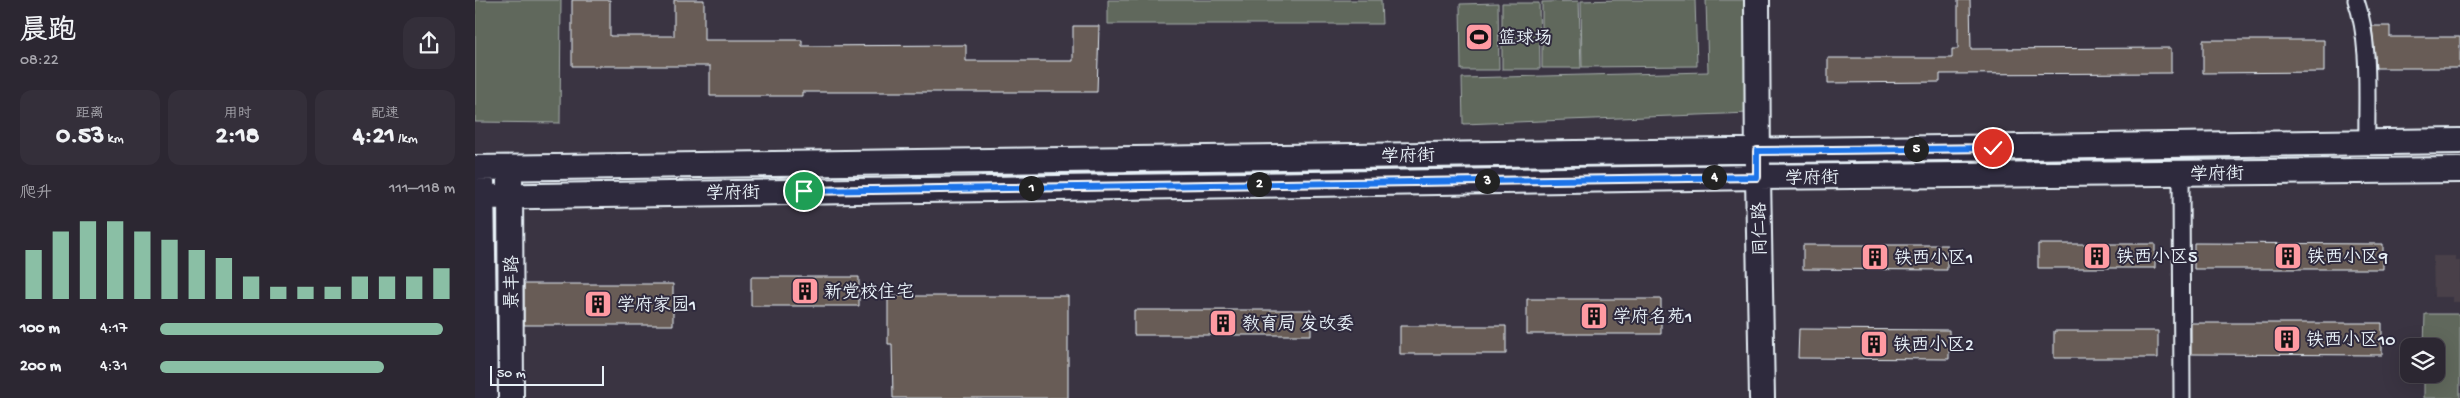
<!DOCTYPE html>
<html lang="zh">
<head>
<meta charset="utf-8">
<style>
	:root { --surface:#2c2732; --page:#342f3a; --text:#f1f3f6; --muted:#a6a5ac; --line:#48444d; --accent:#8abfa5 }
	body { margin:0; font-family:"Gochi Hand","LXGW WenKai TC",sans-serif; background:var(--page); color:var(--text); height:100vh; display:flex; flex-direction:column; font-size:19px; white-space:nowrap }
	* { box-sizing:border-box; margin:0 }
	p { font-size:16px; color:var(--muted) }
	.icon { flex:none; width:28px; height:28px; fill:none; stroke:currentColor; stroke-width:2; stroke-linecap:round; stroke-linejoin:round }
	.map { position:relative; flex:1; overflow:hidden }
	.drawer { display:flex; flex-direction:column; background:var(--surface); width:475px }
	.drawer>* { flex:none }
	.fabs { position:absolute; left:1925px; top:338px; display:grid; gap:10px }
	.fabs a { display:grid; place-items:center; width:45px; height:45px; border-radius:10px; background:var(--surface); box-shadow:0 5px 20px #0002,0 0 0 1px var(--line); font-size:25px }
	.scale { position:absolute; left:15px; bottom:12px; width:114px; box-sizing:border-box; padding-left:5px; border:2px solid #e8f1f8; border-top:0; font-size:14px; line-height:18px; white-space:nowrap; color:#e8f1f8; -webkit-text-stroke:4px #2f2a3d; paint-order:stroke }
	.pin { position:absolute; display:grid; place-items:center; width:42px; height:42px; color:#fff; margin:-21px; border:2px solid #fff; border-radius:50%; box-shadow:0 1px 5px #0007 }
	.km { position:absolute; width:25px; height:25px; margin:-12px; border-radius:50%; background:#222; color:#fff; font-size:14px; line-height:25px; text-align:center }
	.round { display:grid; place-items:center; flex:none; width:52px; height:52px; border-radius:15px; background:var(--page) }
	.summary { display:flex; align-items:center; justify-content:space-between; height:85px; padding:0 20px }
	h1 { font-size:28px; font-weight:700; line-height:38px }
	.stats { display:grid; grid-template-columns:repeat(3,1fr); gap:8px; height:85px; padding:5px 20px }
	.stats div { display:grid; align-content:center; border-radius:12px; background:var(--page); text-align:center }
	.stats b { font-size:25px; font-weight:700 }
	.stats small { font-size:14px; font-weight:400 }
	.stats p { font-size:14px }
	.chart { height:140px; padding:10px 20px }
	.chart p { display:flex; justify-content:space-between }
	.chart svg { width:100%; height:90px; margin-top:5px; stroke:var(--accent); stroke-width:6 }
	ul { padding:0 20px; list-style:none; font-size:16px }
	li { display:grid; grid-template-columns:80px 60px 1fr; align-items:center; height:38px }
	li i { height:12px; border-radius:6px; background:var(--accent) }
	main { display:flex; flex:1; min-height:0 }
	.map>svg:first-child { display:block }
	.built { fill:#484048 }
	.green { fill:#60685c; stroke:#a4acaa }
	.building { fill:#675b57; stroke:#e8f1f8 }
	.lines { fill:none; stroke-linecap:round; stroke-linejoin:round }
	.street-casing { stroke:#e8f1f8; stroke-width:19 }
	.primary-casing { stroke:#e8f1f8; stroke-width:28 }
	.street { stroke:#2f2a3d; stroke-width:15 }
	.primary { stroke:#2f2a3d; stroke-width:24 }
	.route-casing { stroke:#fff; stroke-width:10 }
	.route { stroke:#1a73e8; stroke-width:6 }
	.labels { text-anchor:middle; stroke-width:4; stroke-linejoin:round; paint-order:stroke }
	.poi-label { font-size:18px; fill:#e8f1f8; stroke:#2f2a3d; text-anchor:start }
	.street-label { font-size:18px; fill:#e8f1f8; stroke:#2f2a3d }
</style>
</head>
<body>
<main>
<section class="drawer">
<div class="summary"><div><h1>晨跑</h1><p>08:22</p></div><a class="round"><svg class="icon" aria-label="share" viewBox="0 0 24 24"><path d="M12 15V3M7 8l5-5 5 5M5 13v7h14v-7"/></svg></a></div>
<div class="stats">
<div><p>距离</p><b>0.53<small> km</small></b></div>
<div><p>用时</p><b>2:18</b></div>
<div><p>配速</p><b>4:21<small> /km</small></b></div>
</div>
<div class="chart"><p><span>爬升</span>111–118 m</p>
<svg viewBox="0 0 160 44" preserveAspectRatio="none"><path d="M5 44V20M15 44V11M25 44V6M35 44V6M45 44V11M55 44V15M65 44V20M75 44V24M85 44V33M95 44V38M105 44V38M115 44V38M125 44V33M135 44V33M145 44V33M155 44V29"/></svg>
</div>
<ul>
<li><b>100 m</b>4:17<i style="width:96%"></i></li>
<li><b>200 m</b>4:31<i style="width:76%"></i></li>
</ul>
</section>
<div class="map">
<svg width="1985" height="398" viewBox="0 0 1985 398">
	<rect width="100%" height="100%" fill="#3a3442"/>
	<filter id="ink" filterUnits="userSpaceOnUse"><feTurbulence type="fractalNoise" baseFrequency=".02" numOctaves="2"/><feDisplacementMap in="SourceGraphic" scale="10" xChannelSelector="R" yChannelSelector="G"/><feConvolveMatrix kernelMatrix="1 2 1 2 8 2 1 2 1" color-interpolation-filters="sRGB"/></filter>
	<g filter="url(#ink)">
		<path class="built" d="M1958,256H1981V261H1985V302H1978V297H1959Z"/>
		<path class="green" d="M0,0H86L85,123L0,122Z
			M633,0H906L907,24H633Z
			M1144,0H1220L1222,66L1107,67L1106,1Z
			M1231,0H1275V113L988,124L987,78L1233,72Z
			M1104,1L1106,68H1067V2Z
			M1023,3L1024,70H986L985,4Z
			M1027,3H1064L1065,69H1027Z
			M1950,314H1985V398H1949V374H1961V346H1949Z"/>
		<path class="building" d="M97,0H135V36H199V0H229V40H327V46L491,45V61H598V26H624L622,92H327V96H235V66H97Z
			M1483,0H1495L1496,49L1696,48V73L1465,74V82L1353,83V58H1477V49H1483Z
			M1897,26H1915V37H1985V68H1901Z
			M1728,40H1849V72L1728,73Z
			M1719,243L1908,244V269H1719Z
			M1563,244H1680V268H1563Z
			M1328,245H1472V270L1328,269Z
			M276,277H384V306H276Z
			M49,284H198V325H49Z
			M413,296H593V398H418L417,344H413Z
			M1052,299H1186V334H1052Z
			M659,310H836V335H659Z
			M1716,323H1907V355L1716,354Z
			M925,326H1031V354H925Z
			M1324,329L1474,330V359L1323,358Z
			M1579,331H1683V358H1579Z"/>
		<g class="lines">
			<g class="street-casing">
				<path id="street" d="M1881,0C1896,44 1891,97 1892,143
					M1706,174L1707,398"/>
			</g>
			<g class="primary-casing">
				<path id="primary" d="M1282,0L1283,177L1287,398
					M0,168L1985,141
					M35,180L36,398
					M7,182L10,398
					M0,197L1283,177L1985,170"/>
			</g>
			<use href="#street" class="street"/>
			<use href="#primary" class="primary"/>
		</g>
	</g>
	<g class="lines" filter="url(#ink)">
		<g class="route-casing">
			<path id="route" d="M329,191L1282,177V151L1518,148"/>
		</g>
		<use href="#route" class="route"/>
	</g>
	<defs>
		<g id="stadium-square" transform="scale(1.4375)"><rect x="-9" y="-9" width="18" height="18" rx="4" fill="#ff9aa2" stroke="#2f2a3d"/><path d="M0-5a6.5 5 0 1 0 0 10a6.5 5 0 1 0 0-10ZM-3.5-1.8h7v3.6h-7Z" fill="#111"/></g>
		<g id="building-square" transform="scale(1.4375)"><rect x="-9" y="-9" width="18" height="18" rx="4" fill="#ff9aa2" stroke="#2f2a3d"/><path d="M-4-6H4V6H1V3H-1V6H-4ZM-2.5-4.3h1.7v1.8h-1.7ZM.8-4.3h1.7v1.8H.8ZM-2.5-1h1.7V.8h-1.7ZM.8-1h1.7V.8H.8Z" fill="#111"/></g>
	</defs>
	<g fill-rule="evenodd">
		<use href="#stadium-square" x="1004" y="37"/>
		<use href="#building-square" x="1622" y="256"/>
		<use href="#building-square" x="1813" y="256"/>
		<use href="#building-square" x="1400" y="257"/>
		<use href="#building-square" x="330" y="291"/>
		<use href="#building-square" x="123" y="304"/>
		<use href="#building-square" x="1119" y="316"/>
		<use href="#building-square" x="748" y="323"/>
		<use href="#building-square" x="1812" y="339"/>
		<use href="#building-square" x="1399" y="344"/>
	</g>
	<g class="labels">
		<g class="poi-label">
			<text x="1023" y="43">篮球场</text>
			<text x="1641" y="262">铁西小区5</text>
			<text x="1832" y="262">铁西小区9</text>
			<text x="1419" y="263">铁西小区1</text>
			<text x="349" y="297">新党校住宅</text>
			<text x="142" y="310">学府家园1</text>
			<text x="1138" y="322">学府名苑1</text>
			<text x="767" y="329">教育局 发改委</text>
			<text x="1831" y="345">铁西小区10</text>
			<text x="1418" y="350">铁西小区2</text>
		</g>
		<g class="street-label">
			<text transform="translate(933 155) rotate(-1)" y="6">学府街</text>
			<text transform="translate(1742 173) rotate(-1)" y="6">学府街</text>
			<text transform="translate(1337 177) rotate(-1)" y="6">学府街</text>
			<text transform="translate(258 192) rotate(-1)" y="6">学府街</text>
			<text transform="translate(1284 229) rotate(-91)" y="6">同仁路</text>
			<text transform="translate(36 282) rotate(-90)" y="6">景丰路</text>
		</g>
	</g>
</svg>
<div class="fabs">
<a><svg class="icon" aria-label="layers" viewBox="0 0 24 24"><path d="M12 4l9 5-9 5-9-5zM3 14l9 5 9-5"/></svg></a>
</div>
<div class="scale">50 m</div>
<div class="pin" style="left:329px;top:191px;background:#1e9e55"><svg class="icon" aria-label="arrive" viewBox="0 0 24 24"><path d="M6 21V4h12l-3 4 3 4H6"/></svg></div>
<div class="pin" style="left:1518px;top:148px;background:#d93025"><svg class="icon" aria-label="check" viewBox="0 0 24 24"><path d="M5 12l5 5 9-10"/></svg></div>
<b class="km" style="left:556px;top:188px">1</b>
<b class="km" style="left:784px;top:184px">2</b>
<b class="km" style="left:1012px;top:181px">3</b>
<b class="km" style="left:1239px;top:177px">4</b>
<b class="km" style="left:1441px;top:149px">5</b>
</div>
</main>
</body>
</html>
